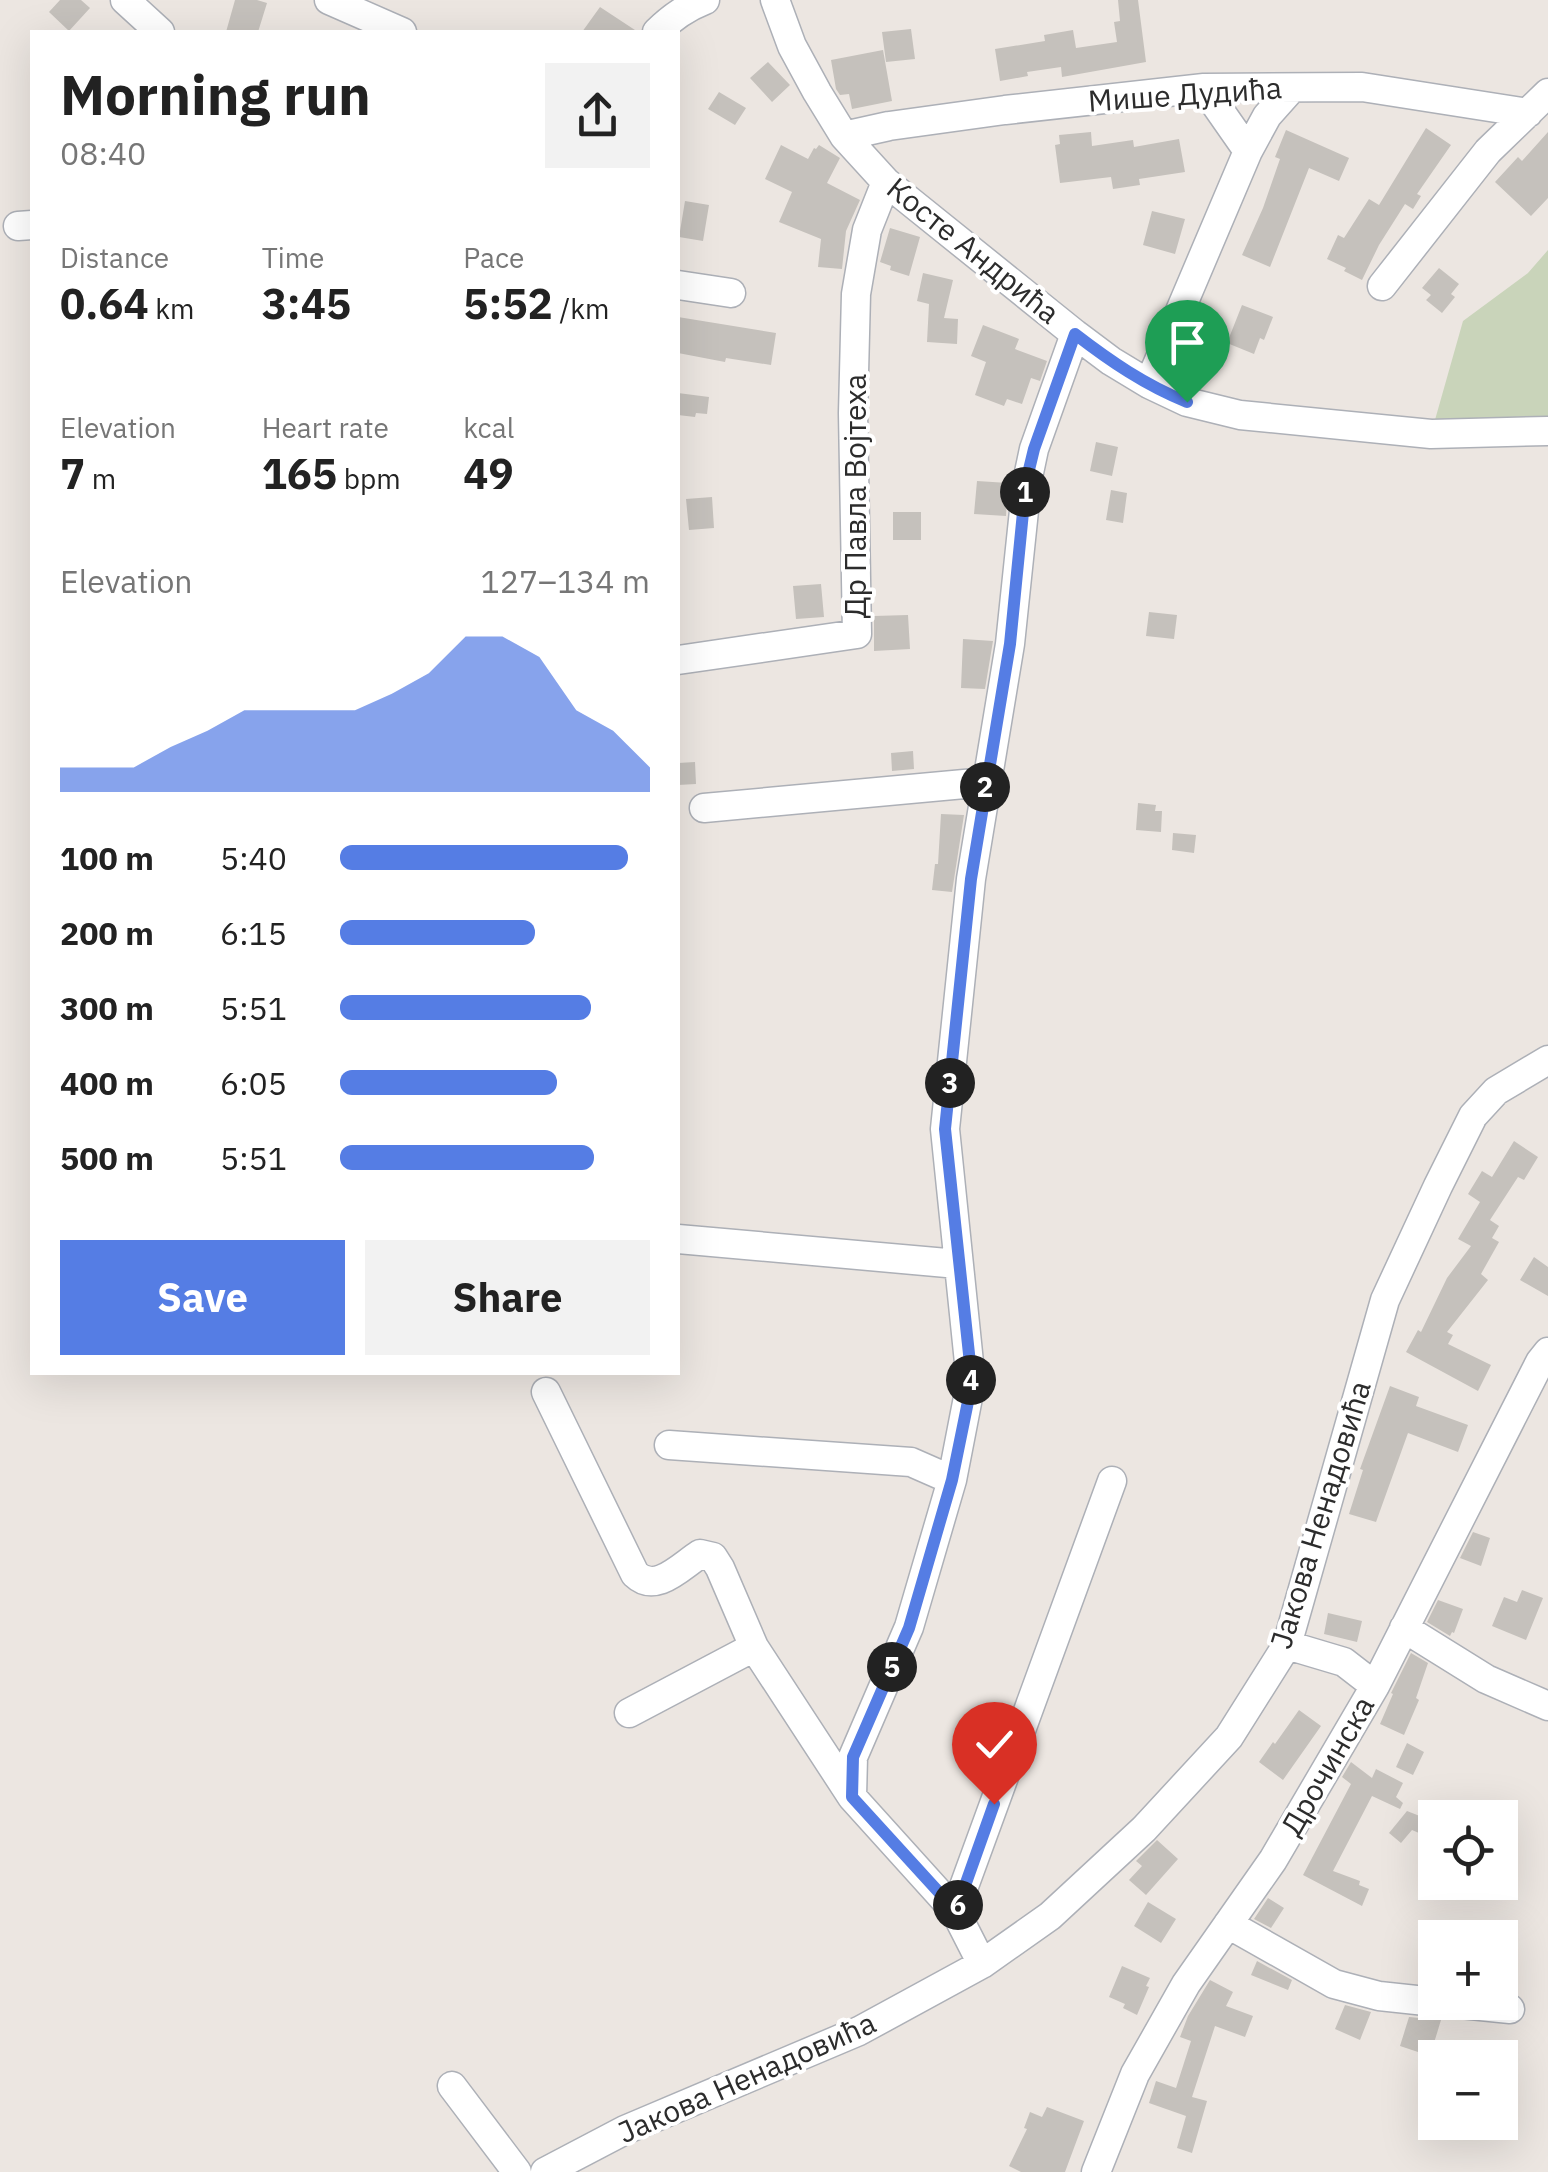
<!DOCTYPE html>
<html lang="en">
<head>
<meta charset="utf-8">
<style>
	:root { --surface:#fff; --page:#f2f2f2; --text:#222; --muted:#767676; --accent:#557de4 }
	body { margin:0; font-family:"IBM Plex Sans",sans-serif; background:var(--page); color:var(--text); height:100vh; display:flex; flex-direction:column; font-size:38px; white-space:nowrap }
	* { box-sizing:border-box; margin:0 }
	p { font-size:32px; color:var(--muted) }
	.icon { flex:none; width:55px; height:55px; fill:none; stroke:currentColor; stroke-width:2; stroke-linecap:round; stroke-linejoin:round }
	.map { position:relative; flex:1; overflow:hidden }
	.sheet { position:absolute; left:30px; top:30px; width:650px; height:1345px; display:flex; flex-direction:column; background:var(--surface); border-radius:0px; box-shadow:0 10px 40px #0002 }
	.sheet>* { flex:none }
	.fabs { position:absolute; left:1418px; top:1800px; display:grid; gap:20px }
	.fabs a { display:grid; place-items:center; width:100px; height:100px; border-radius:0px; background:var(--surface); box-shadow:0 10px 40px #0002; font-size:50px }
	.pin { position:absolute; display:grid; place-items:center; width:85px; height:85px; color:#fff; margin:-102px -42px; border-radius:50% 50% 50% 0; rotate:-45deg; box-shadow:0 0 10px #0007 }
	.pin .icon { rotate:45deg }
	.km { position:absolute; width:50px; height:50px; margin:-25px; border-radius:50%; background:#222; color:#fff; font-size:28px; line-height:50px; text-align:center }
	.round { display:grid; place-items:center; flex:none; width:105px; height:105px; border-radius:0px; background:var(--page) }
	.headline { display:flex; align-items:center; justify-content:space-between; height:170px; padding:0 30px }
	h1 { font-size:55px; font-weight:700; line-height:75px }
	.stats { display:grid; grid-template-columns:repeat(3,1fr); gap:15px; height:170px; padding:10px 30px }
	.stats div { display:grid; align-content:center }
	.stats b { font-size:42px; font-weight:700 }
	.stats small { font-size:28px; font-weight:400 }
	.stats p { font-size:28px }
	.chart { height:280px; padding:20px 30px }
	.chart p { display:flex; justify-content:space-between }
	.chart svg { width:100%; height:180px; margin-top:10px; fill:var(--accent); opacity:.7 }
	.button { display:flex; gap:20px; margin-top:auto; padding:20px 30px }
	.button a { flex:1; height:115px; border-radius:0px; background:var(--accent); color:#fff; font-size:40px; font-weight:700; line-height:115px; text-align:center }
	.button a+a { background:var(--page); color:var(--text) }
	ul { padding:0 30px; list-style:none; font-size:32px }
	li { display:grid; grid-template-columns:160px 120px 1fr; align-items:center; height:75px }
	li i { height:25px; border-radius:12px; background:var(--accent) }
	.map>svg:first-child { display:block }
	.cemetery { fill:#c9d4ba }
	.building { fill:#c5c1bc }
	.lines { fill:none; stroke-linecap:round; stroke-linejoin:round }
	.minor-casing { stroke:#adb0b7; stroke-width:31 }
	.minor { stroke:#fff; stroke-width:28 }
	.route-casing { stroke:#fff; stroke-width:20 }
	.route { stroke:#557de4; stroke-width:12 }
	.labels { text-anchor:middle; stroke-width:8; stroke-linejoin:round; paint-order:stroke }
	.street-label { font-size:30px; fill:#2c2c2c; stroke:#fff }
</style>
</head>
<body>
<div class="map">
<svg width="1548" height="2172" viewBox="0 0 1548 2172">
	<rect width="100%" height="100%" fill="#ece6e1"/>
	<path class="cemetery" d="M1548,250V431L1431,434L1463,321L1528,273Z"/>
	<path class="building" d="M60,0H81L90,8L69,31L49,12Z
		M235,0H257L267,3L258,32H226Z
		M1118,0H1138L1146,62L1062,77L1061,67L1027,72L1028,76L1000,81L995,49L1045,41L1044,35L1073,30L1076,48L1117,42L1114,22L1120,21Z
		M600,7L638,32H582Z
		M911,29L915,59L886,62L882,32Z
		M883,50L892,101L852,109L849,94L840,95L836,89L831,60Z
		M768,62L790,85L772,102L750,78Z
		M719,92L746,108L735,125L708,109Z
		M1426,128L1451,145L1417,194L1421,196L1413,209L1405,204L1379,245L1362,280L1344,271L1346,268L1327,259L1338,235L1344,238L1369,199L1379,205Z
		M1286,130L1349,158L1339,181L1309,168L1270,267L1242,255L1263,208L1280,159L1275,157Z
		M1091,132L1092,146L1133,140L1134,147L1179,139L1185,172L1139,179L1140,185L1113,189L1111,177L1060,183L1055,145L1060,144L1059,135Z
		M1548,132V198L1531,216L1495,182L1518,157L1522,161Z
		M781,145L808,159L814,148L816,149L819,145L840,158L827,183L860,200L846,231L842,269L818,267L821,239L779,222L792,192L765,179Z
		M685,201L709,205L703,241L679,237Z
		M1152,211L1185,219L1175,254L1143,245Z
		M890,228L920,237L909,276L890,270L891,266L880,262Z
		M1439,268L1459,284L1451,294L1455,297L1442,313L1426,300L1431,295L1422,288Z
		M923,273L953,280L944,318L958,319L957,344L927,342L929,304L917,301Z
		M1242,305L1273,317L1264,340L1260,338L1254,354L1227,343Z
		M678,317L776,333L771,365L726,358L725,362L678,353Z
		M983,325L1019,339L1015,349L1047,361L1040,381L1031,378L1022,404L1007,399L1004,406L975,395L986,362L971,356Z
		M678,393L709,397L707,414L696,413L695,417L678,415Z
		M1096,442L1118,447L1112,476L1090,471Z
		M977,481L1008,483L1006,516L974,514Z
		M1111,490L1127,493L1123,523L1106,520Z
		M712,497L714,528L689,530L686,499Z
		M893,512H921V540H893Z
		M821,584L824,617L796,619L793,586Z
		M1149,612L1177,615L1174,639L1146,636Z
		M908,615L910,649L874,651V616Z
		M963,639L993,641L985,689L961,688Z
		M913,751L914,769L892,771L891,753Z
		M695,762L696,784L678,785V763Z
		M1138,803L1156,805L1155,811H1162L1161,832L1136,830Z
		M941,814L964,815L952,892L932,890L935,864H938Z
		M1173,833L1196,835L1194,853L1172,850Z
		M1514,1141L1538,1157L1524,1180L1518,1177L1490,1220L1499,1226L1492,1238L1499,1242L1481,1274L1488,1280L1447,1332L1453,1335L1448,1344L1491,1365L1478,1391L1406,1352L1418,1330L1421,1332L1447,1278L1471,1246L1458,1239L1480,1202L1468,1194L1482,1171L1492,1177Z
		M1534,1257L1548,1267V1296L1520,1280Z
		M1390,1386L1419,1397L1416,1406L1468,1425L1458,1452L1408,1433L1376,1522L1349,1514L1363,1470L1360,1469Z
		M1473,1532L1490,1538L1481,1566L1460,1558Z
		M1522,1590L1543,1598L1526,1640L1492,1626L1504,1597L1517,1602Z
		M1438,1600L1463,1609L1454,1633L1452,1632L1450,1636L1427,1622Z
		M1328,1613L1362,1621L1357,1642L1324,1634Z
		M1411,1653L1428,1663L1416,1698L1419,1700L1404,1735L1380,1724L1393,1694L1391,1693Z
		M1299,1710L1321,1726L1283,1780L1259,1762L1273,1742L1275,1744Z
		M1407,1743L1424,1752L1413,1775L1396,1767Z
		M1351,1762L1372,1778L1376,1769L1403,1783L1396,1797L1403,1803L1400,1809L1372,1796L1333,1871L1360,1881L1359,1885L1369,1889L1362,1906L1303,1875L1351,1784L1342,1777Z
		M1407,1811L1435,1822V1840L1412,1830L1401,1843L1389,1833Z
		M1157,1840L1178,1859L1146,1895L1129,1880L1142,1866L1136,1861Z
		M1268,1898L1284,1908L1271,1928L1254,1919Z
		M1148,1902L1176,1919L1161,1943L1134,1926Z
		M1257,1961L1292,1980L1288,1990L1251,1975Z
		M1122,1966L1150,1978L1146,1986L1149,1987L1137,2015L1123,2008L1125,2004L1109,1997Z
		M1210,1980L1233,1992L1226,2006L1253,2016L1245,2037L1215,2026L1192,2097L1207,2101L1192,2153L1177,2148L1186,2116L1149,2103L1156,2081L1176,2088L1191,2041L1180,2037L1188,2016Z
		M1345,2005L1371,2012L1360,2040L1335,2029Z
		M1409,2017L1441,2020L1430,2056L1400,2046Z
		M1047,2107L1084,2121L1065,2172H1021L1009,2166L1027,2129L1024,2128L1030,2112L1042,2117Z"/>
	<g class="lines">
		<g class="minor-casing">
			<path id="minor" d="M125,0L160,32
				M329,0L402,32
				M775,0L792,46L817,92L844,136L886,182L1075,334L1111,361L1149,384L1187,402L1240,415L1431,434L1548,431
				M657,32C670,19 687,7 705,0
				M1204,88L1248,151
				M844,136L889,126L1005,110L1204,88L1362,87L1528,113
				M18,226L32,225
				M678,285L731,293
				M1382,286L1488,151L1548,93
				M1149,384L1248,151L1267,116L1292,88
				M678,660L857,634L853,413L856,294L867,230L886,182
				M704,808L986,782
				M678,1239L958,1264
				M546,1392L635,1574C656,1594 680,1567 700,1554L713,1557L720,1568L754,1647L852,1797
				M669,1445L911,1462L952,1480
				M1404,1628L1486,1679L1548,1706
				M1287,1645L1344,1662L1375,1686
				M629,1713L754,1647
				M955,1911L1112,1481
				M1228,1924L1334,1984L1379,1996L1435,2002
				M982,1964L955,1911L852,1797L853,1757L909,1627L952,1480L971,1382L945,1129L971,879L1010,644L1027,482L1034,449L1075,334
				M1441,2002L1510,2009
				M452,2086L517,2172
				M545,2172L625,2130L859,2031L982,1964L1050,1916L1144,1829L1229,1737L1287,1645L1385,1300L1438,1186L1473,1116L1496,1091L1548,1060
				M1096,2172L1135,2074L1186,1984L1273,1860L1375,1686L1540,1362L1548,1352"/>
		</g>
		<use href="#minor" class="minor"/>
	</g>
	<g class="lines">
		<g class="route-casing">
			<path id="route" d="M994,1804L956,1911L852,1797L853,1757L909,1628L952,1480L972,1382L945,1129L971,879L1010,644L1026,482L1034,449L1075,334C1110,361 1145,385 1187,402"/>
		</g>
		<use href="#route" class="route"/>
	</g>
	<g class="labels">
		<g class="street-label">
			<text transform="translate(1185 95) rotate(-4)" y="10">Мише Дудића</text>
			<text transform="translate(973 251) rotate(39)" y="10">Косте Андрића</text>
			<text transform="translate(856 496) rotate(-90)" y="10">Др Павла Војтеха</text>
			<text transform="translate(1321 1515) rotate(-73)" y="10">Јакова Ненадовића</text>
			<text transform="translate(1328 1766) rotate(-60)" y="10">Дрочинска</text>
			<text transform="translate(747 2078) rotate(-24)" y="10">Јакова Ненадовића</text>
		</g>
	</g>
</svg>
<div class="fabs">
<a><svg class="icon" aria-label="locate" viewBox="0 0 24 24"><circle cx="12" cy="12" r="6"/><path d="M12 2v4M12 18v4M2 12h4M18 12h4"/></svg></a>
<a>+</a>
<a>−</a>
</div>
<div class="pin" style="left:1187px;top:402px;background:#1e9e55"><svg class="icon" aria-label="arrive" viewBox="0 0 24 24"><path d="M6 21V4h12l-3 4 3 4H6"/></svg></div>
<div class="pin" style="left:994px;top:1804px;background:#d93025"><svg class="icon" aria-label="check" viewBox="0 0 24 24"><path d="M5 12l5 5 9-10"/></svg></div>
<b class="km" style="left:1025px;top:492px">1</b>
<b class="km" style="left:985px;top:787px">2</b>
<b class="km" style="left:950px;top:1083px">3</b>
<b class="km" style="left:971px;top:1380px">4</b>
<b class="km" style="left:892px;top:1667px">5</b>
<b class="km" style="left:958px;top:1905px">6</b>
<section class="sheet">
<div class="headline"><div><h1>Morning run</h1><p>08:40</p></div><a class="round"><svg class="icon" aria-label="share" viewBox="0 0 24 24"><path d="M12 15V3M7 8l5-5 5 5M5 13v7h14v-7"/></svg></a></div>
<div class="stats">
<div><p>Distance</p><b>0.64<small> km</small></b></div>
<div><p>Time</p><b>3:45</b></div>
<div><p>Pace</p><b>5:52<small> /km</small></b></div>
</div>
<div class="stats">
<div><p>Elevation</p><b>7<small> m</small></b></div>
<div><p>Heart rate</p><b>165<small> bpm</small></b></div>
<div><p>kcal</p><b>49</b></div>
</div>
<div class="chart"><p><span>Elevation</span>127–134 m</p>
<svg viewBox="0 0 160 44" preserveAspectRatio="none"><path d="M0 44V38L10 38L20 38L30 33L40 29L50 24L60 24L70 24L80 24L90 20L100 15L110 6L120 6L130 11L140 24L150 29L160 38V44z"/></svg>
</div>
<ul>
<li><b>100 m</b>5:40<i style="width:93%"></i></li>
<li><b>200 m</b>6:15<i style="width:63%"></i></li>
<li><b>300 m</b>5:51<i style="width:81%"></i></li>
<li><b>400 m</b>6:05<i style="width:70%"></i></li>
<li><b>500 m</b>5:51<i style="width:82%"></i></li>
</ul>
<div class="button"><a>Save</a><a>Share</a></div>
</section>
</div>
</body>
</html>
